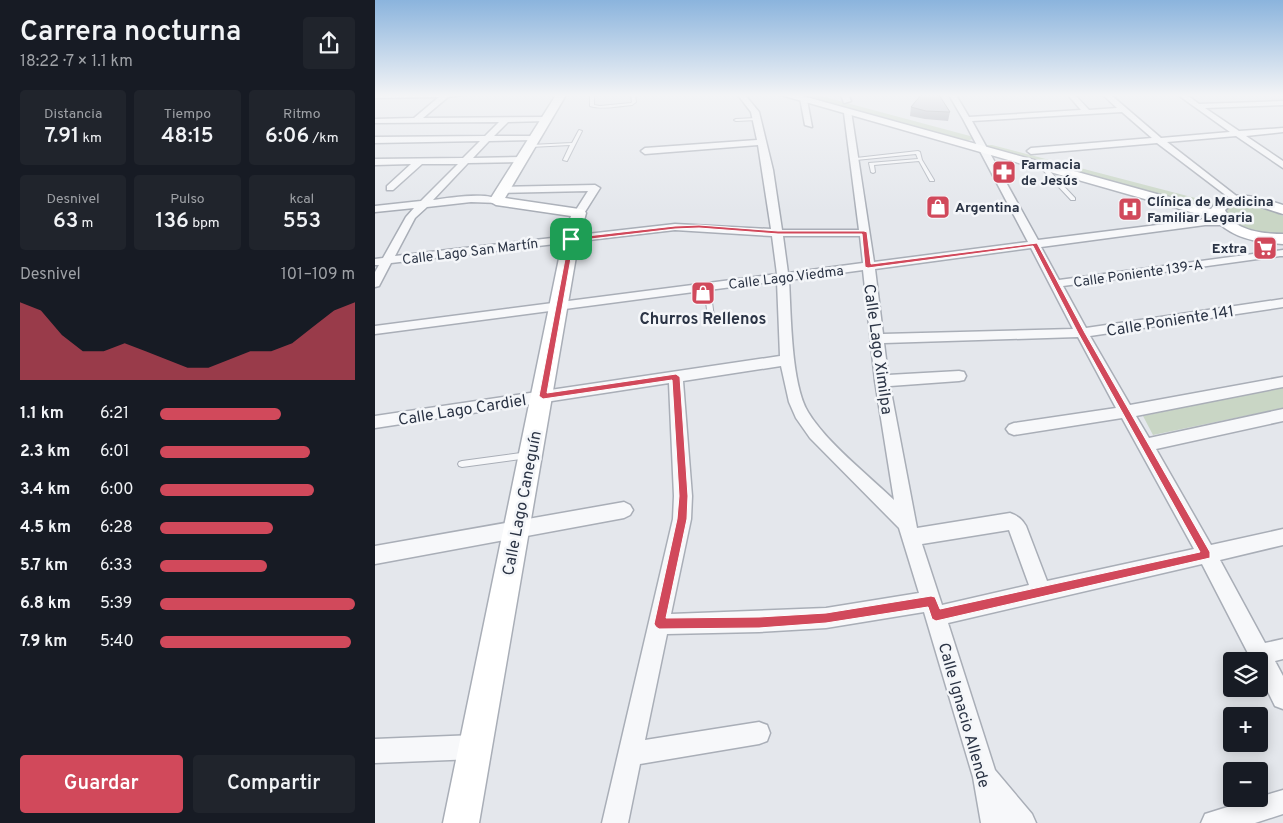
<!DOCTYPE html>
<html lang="es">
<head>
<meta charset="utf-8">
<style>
	:root { --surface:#171b24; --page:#20242c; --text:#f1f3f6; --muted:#9ea1a6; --accent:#d1495b }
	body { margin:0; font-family:Overpass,sans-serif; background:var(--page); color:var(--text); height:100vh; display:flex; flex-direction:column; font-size:19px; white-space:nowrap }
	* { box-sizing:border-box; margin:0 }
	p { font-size:16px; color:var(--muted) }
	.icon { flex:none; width:28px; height:28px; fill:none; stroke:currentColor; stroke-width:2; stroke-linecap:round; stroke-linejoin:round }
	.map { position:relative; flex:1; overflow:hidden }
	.details { display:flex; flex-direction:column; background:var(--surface); width:375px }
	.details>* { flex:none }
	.buttons { position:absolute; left:848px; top:652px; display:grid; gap:10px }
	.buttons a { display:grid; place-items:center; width:45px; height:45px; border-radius:5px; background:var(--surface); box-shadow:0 2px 12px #0003; font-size:25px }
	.pin { position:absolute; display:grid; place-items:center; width:42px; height:42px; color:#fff; margin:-21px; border-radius:10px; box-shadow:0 2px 8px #0006 }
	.round { display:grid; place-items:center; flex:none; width:52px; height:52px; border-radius:5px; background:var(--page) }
	.overview { display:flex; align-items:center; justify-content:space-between; height:85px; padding:0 20px }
	h1 { font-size:28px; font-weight:600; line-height:38px }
	.stats { display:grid; grid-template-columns:repeat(3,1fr); gap:8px; height:85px; padding:5px 20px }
	.stats div { display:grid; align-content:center; border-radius:5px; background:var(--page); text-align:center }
	.stats b { font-size:21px; font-weight:600 }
	.stats small { font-size:14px; font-weight:400 }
	.stats p { font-size:14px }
	.chart { height:140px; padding:10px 20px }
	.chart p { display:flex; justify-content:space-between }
	.chart svg { width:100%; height:90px; margin-top:5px; fill:var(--accent); opacity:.7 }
	.primary-button { display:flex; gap:10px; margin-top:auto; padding:10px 20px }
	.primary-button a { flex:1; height:58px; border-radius:5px; background:var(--accent); color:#fff; font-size:20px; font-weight:600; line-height:58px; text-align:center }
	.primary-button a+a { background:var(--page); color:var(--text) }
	ul { padding:0 20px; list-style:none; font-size:16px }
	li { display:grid; grid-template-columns:80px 60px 1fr; align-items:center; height:38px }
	li i { height:12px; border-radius:6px; background:var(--accent) }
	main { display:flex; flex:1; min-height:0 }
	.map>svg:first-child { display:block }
	.green { fill:#c9d6c5 }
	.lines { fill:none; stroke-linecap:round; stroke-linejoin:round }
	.lane-casing { stroke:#a9aeb7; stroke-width:2 }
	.street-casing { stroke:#a9aeb7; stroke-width:3 }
	.secondary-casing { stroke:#a9aeb7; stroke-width:3 }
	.lane { fill:#f7f8fa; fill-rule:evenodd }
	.street { fill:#f7f8fa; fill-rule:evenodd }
	.secondary { fill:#fff; fill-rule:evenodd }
	.wall { fill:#a1a5ae }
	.building { fill:#bbc0ca; stroke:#83868d }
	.route { fill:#d1495b; stroke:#fff; fill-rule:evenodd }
	.labels { text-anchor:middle; stroke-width:5; stroke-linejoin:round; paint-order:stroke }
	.far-poi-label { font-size:14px; font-weight:bold; fill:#2b3445; stroke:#f4f6f9; text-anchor:start }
	.far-street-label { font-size:14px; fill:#2b3445; stroke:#f4f6f9 }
	.poi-label { font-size:16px; font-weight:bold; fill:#2b3445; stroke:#f4f6f9 }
	.street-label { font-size:16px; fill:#2b3445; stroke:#f4f6f9 }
</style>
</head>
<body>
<main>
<section class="details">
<div class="overview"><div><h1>Carrera nocturna</h1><p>18:22 · 7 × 1.1 km</p></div><a class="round"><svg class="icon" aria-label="share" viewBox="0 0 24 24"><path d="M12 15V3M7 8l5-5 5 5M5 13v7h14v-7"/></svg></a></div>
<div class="stats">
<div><p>Distancia</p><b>7.91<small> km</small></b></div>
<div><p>Tiempo</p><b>48:15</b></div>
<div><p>Ritmo</p><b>6:06<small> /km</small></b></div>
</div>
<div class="stats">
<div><p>Desnivel</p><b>63<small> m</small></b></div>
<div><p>Pulso</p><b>136<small> bpm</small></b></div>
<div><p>kcal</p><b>553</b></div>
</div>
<div class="chart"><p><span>Desnivel</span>101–109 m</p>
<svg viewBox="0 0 160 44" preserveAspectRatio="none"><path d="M0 44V6L10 10L20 22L30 30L40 30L50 26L60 30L70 34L80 38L90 38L100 34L110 30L120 30L130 26L140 18L150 10L160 6V44z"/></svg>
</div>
<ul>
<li><b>1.1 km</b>6:21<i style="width:62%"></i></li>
<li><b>2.3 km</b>6:01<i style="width:77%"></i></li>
<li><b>3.4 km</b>6:00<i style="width:79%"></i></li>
<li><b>4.5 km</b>6:28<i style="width:58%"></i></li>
<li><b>5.7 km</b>6:33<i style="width:55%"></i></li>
<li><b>6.8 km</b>5:39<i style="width:100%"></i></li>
<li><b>7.9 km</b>5:40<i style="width:98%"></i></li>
</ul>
<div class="primary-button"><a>Guardar</a><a>Compartir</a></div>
</section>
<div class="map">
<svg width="908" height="823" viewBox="0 0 908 823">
	<rect width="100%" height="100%" fill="#e4e7ec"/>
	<path class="green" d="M420,95H442L595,136L598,139L591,141Z
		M613,145H617L843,204L839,213L616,150L610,147Z
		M864,205L891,208L908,216V237H890L855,223L849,211L852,208Z
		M908,387V408L778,435L768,416Z"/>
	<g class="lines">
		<g class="lane-casing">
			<path id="lane" d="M215,95H219V105L225,106L256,103L257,102L256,95H260L261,102L257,105C244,106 227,110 215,106Z
				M381,118L383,119L382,120L361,121L359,120L361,119Z
				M204,130L207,131L192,161L188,160L195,145L155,147L153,146L155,145L197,143Z
				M543,151L545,152L547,160L559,180V181H555L544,161L499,165L500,172L498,173L496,172L494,163L543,159L541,154L481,160L479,159L481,158Z
				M664,164H668L700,198V200H696L664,166Z
				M332,285L335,287L339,317L336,319L333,317L329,287Z
				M153,452L156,453L157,455L156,457L153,458L87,467L84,466L83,464L84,462L87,461Z"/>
		</g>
		<g class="street-casing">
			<path id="street" d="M0,95H87L73,97L48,118L171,117L175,119L171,121L133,122L119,136H160L164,138L160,140L114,141L98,158L147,157L151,160L150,162L93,163L58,200C74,198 114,191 126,201L124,203L96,202L52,207L40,218L20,256L300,224L396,229L383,145L270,154L266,151L270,148L382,140L376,112L363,95H370L384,112L398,170L407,230H484L469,113L476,111L499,262L653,242L588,119L574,95H581L594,117L706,110L693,95H700L714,110L742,108L728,95H736L786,138L855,132L803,95H812L824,104L908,101V105L830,108L864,131L908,128V132L871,136L908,161V168L861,136L792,142L864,198V202L861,203L782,143L656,154L652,151L656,148L777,138L747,112L597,121L663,240L830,219H851L856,222L851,225H830L666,247L684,280L908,250V256H905L688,286L711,328L908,299V307L715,336L755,405L908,377V387L761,416L774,438L908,409V421L781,449L836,545L908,529V545L845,560L890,643L908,639V659L900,661L908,676V709L900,706L884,674V661H877L827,564L573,623L620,770L657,814L661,823H606L598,777L549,612L451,628L384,632L292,634L270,740L384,722L392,725L395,733L392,741L384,744L265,764L253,823H227L298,519L299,496L294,383L0,428V416L405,356L402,281L0,334V326L402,274L397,236L300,230L16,263L4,286L0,287V272L4,265H0V259L8,258L31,217L39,208L0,212V206L46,201L83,164H47L18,190H12V186L36,164L0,165V159L88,158L105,141L0,143V137L110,136L124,122L0,123V119L39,118L64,97L0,98ZM408,236H485L488,263L413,273ZM656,248L698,329L508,334L500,269ZM488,270L500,381L519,500C493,475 451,442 433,412C416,384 416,314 414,280ZM703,337L741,408L639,423L634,425L631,429L634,433L639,435L747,418L819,549L672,581L651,526C647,519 643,516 635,513L542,528L515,386L584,381L589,380L591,376L589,372L584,371L513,375L509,343ZM406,366L414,402L421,418L435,438L524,528L544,593L451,608L296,614L316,519L317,496L308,381ZM634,530L654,585L567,605L547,544Z
				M466,95H473L476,101L469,103Z
				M425,98L432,100L437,127L430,125Z
				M220,185L225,188L208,215L204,216L199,213L213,191L127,193L122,190L127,187Z
				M249,502L255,505L258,510L255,515L249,518L0,564V546Z
				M100,735L108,739L112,747L108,755L100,759L0,763V739Z
				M908,790V814L880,823H826L830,814L878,799H884V797Z"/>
		</g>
		<g class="secondary-casing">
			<path id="secondary" d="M181,95H191L130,198L204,209L209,210L211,213L204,239L104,823H68L188,239L196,216L121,205L114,201Z
				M406,95H424L836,209C852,186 886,198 908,205V214C892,210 865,195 850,210C858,231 889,234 908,234V244C884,243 856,238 840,219Z"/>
		</g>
		<use href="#lane" class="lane"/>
		<use href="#street" class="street"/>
		<use href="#secondary" class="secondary"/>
	</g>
	<path class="wall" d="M536,107L575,112L573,121L550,119L535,116Z"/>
	<path class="building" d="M546,95H564L575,112L551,111L536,107Z"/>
	<linearGradient id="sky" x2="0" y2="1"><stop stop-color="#8bb4dd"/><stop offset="0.45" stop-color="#f3f4f6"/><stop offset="1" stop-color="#f3f4f6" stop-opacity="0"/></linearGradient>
	<rect width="908" height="211" fill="url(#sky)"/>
	<path class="route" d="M324,225L403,231H489L492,232L496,264L662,243L710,333L835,552V558L561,621L557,619L553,607L451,623L384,628L284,629L281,627L279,624L302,519L304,496L297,380L168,399L164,396L194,238L300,226ZM324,228L403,234H487L490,267L493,268L658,246L703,333L825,552L565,609L560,597L556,596L451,613L384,617L291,618L312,519L313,496L305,377L301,374L172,393L199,241L300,229Z"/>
	<defs>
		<g id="pharmacy-square" transform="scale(1.25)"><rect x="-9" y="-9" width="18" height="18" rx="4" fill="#d1495b" stroke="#f4f6f9"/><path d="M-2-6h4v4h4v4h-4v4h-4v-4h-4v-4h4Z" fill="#fff"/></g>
		<g id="shop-square" transform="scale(1.25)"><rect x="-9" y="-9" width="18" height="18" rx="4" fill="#d1495b" stroke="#f4f6f9"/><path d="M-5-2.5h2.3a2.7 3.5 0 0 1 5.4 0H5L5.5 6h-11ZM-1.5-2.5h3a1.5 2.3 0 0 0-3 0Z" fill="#fff"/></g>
		<g id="hospital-square" transform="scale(1.25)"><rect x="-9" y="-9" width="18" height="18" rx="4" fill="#d1495b" stroke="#f4f6f9"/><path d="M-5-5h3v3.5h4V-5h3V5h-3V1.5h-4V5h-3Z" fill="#fff"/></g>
		<g id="supermarket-square" transform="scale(1.25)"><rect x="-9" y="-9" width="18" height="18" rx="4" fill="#d1495b" stroke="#f4f6f9"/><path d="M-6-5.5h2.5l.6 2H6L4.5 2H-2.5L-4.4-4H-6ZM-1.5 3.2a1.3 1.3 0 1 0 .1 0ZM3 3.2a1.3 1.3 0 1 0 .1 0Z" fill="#fff"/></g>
	</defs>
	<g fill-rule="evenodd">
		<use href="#pharmacy-square" x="629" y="172"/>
		<use href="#shop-square" x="563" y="207"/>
		<use href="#hospital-square" x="755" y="209"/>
		<use href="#supermarket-square" x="890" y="248"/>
		<use href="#shop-square" x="328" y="293"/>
	</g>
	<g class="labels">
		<g class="far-poi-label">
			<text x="646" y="169">Farmacia<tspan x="646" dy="16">de Jesús</tspan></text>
			<text x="772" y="206">Clínica de Medicina<tspan x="772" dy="16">Familiar Legaria</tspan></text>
			<text x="580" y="212">Argentina</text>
			<text x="872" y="253" text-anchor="end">Extra</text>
		</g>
		<g class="far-street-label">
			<text transform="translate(95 251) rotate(-7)" y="5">Calle Lago San Martín</text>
			<text transform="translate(763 273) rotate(-8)" y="5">Calle Poniente 139-A</text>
			<text transform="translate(411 277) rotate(-7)" y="5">Calle Lago Viedma</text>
		</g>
		<g class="poi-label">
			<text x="328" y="324">Churros Rellenos</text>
		</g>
		<g class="street-label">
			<text transform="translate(795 320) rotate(-9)" y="6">Calle Poniente 141</text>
			<text transform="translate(504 349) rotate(82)" y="6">Calle Lago Ximilpa</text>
			<text transform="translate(87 409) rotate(-9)" y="6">Calle Lago Cardiel</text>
			<text transform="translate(146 503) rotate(-79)" y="6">Calle Lago Caneguín</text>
			<text transform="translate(590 715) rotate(74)" y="6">Calle Ignacio Allende</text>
		</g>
	</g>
</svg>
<div class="buttons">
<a><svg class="icon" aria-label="layers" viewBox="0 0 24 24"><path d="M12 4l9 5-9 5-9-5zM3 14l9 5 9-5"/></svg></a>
<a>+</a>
<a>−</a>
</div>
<div class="pin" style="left:196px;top:239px;background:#1e9e55"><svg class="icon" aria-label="arrive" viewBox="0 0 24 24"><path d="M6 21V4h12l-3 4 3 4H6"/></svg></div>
</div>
</main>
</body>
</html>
